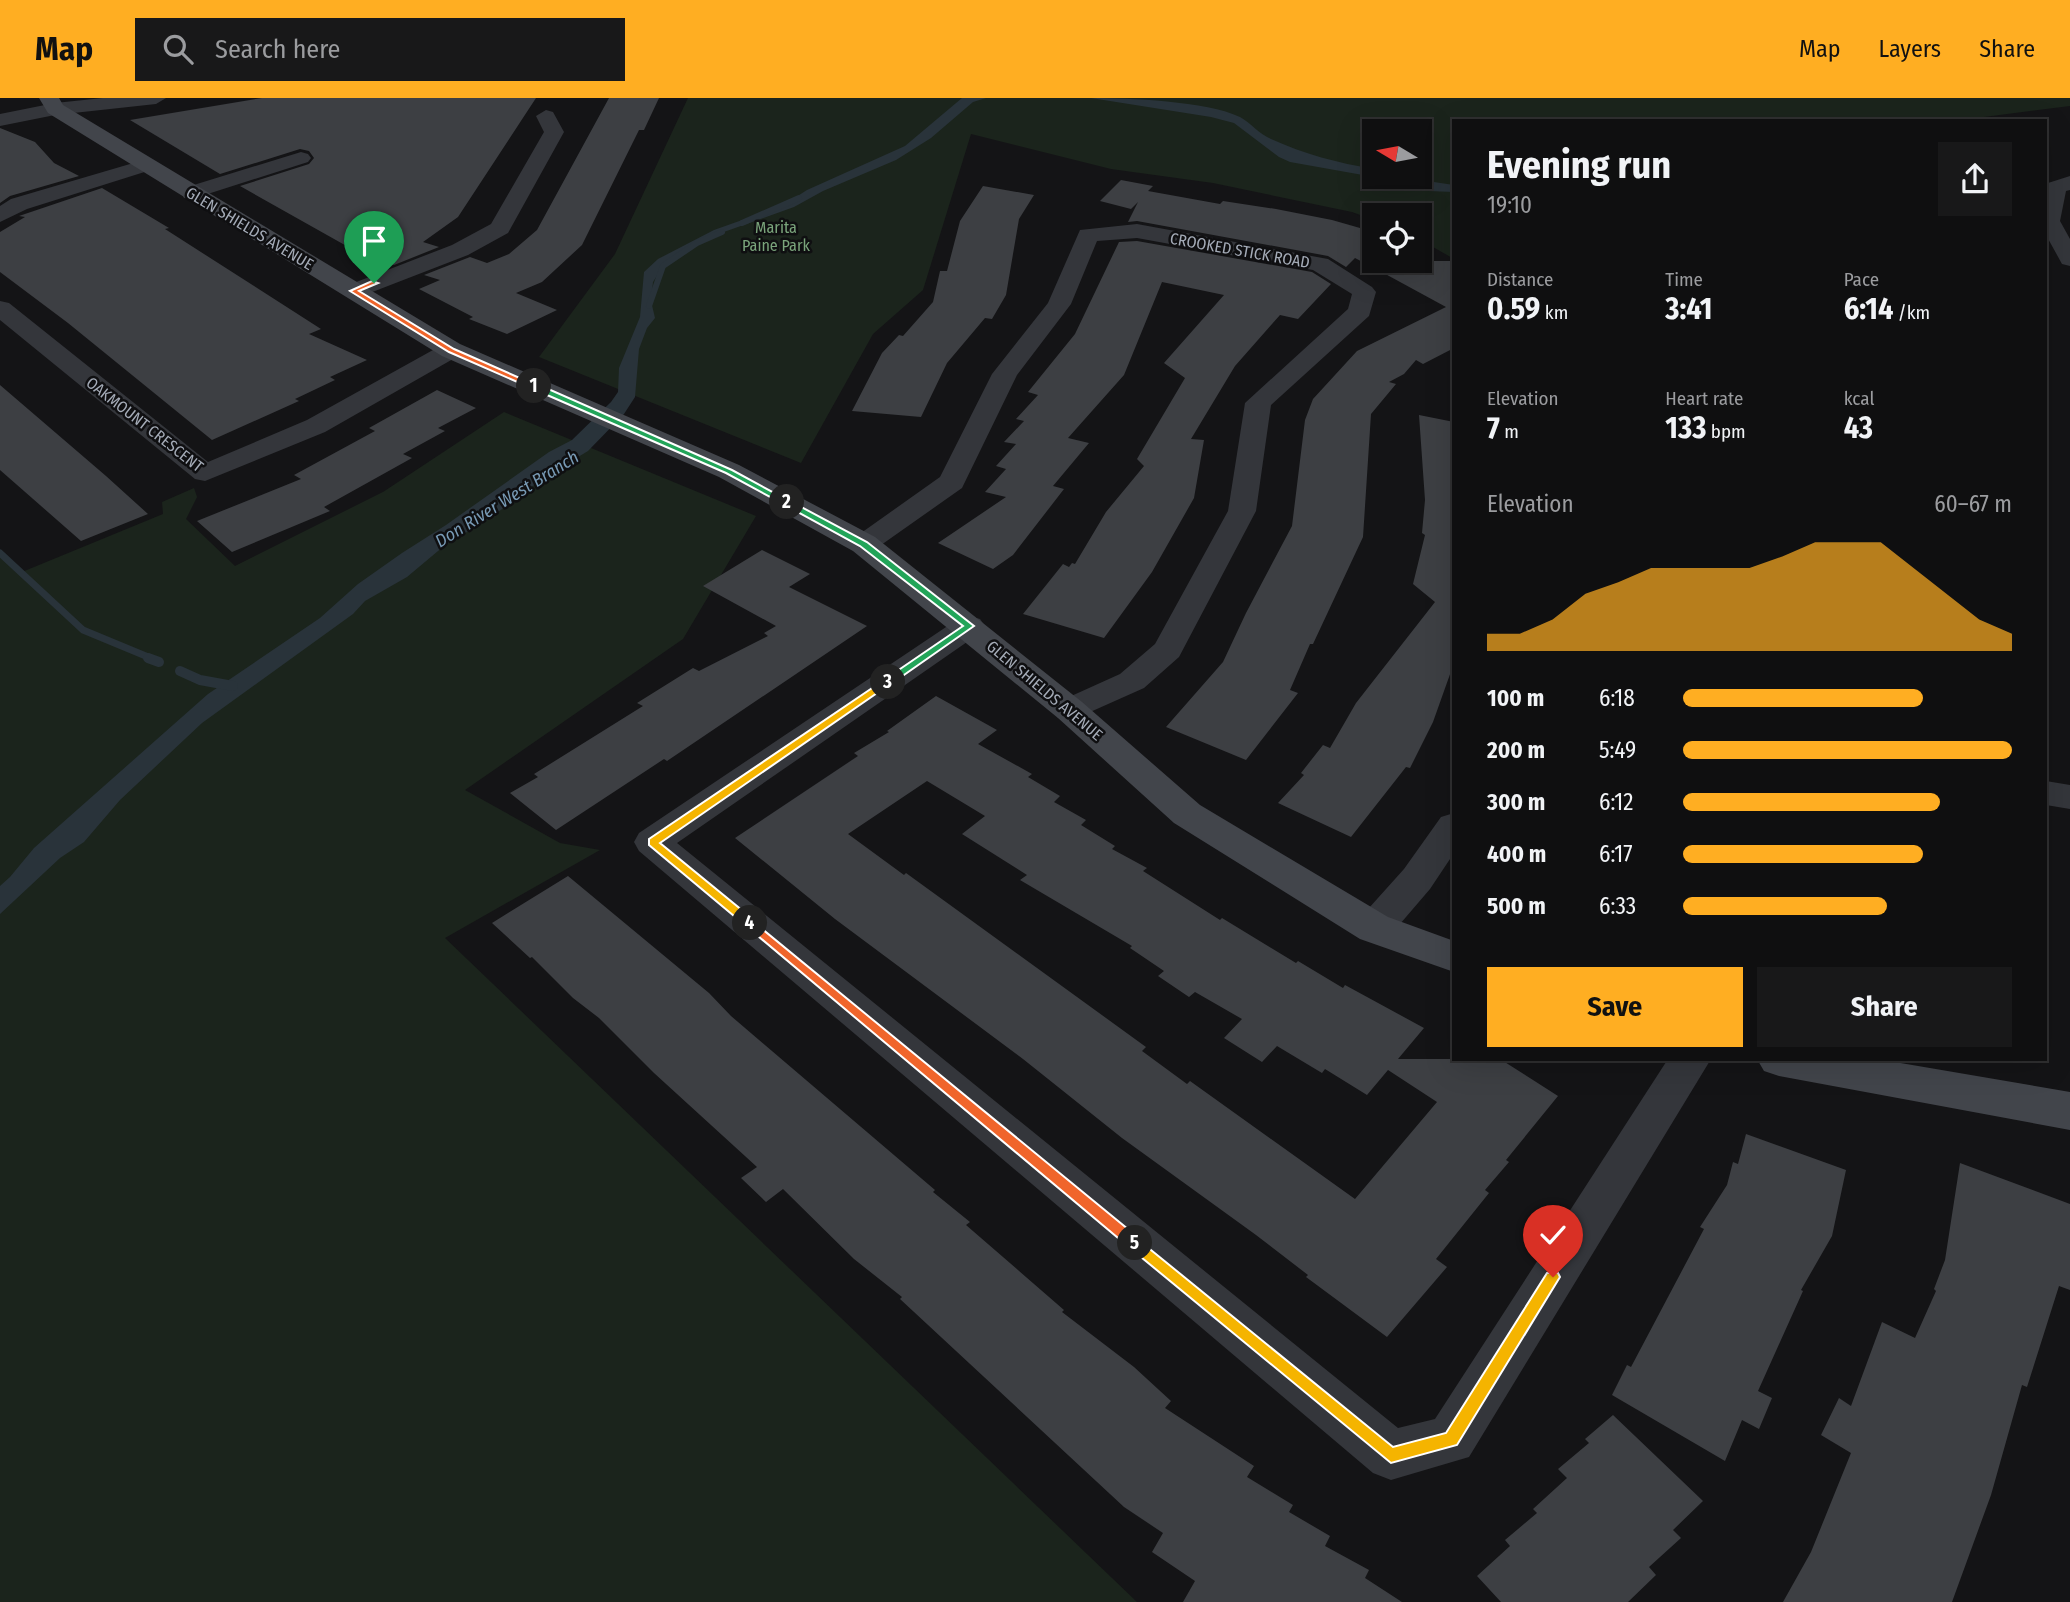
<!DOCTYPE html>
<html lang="en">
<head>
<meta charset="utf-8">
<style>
	:root { --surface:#0f0f10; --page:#181819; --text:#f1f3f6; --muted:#9b9c9f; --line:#2f2f30; --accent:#ffae22 }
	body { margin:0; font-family:"Fira Sans Condensed",sans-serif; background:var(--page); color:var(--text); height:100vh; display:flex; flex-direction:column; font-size:26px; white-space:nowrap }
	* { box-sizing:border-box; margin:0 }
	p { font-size:23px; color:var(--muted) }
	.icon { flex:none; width:38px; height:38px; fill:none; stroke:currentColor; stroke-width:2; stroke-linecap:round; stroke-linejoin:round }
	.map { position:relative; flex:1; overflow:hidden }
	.drawer { position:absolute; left:1452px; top:21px; width:595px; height:942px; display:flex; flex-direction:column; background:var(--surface); border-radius:0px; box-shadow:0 7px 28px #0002,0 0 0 2px var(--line) }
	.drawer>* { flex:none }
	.needle { width:46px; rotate:280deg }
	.controls { position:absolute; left:1362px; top:21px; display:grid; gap:14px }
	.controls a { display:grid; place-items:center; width:70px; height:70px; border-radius:0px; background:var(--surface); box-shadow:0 7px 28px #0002,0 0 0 2px var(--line); font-size:35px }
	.pin { position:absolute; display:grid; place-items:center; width:60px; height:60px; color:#fff; margin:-72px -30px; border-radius:50% 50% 50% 0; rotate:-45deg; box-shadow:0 0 7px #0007 }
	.pin .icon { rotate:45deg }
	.km { position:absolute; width:35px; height:35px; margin:-18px; border-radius:50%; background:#222; color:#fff; font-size:19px; line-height:35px; text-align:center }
	.round { display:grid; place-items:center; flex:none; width:74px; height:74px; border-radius:0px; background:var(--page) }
	.headline { display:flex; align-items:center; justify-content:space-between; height:119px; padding:0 35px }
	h1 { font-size:38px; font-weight:700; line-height:52px }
	.metrics { display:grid; grid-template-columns:repeat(3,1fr); gap:10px; height:119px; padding:7px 35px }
	.metrics div { display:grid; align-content:center }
	.metrics b { font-size:30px; font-weight:700 }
	.metrics small { font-size:19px; font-weight:400 }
	.metrics p { font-size:19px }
	.chart { height:196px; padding:14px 35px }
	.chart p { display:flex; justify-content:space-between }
	.chart svg { width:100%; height:126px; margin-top:7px; fill:var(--accent); opacity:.7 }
	.cta { display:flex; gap:14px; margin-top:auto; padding:14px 35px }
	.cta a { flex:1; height:80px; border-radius:0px; background:var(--accent); color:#111; font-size:28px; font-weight:700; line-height:80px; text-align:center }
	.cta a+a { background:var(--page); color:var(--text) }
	ul { padding:0 35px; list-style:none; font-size:23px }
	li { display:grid; grid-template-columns:112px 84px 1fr; align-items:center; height:52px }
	li i { height:18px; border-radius:9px; background:var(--accent) }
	header { display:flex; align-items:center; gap:42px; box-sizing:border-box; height:98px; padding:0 35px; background:var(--accent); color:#111 }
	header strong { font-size:33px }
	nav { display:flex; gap:38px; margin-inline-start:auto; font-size:24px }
	.search { width:490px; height:63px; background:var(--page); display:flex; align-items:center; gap:18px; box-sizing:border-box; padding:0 24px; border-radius:0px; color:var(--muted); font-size:26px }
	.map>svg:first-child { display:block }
	.green { fill:#1b241c; fill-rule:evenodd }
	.water { fill:#29333a }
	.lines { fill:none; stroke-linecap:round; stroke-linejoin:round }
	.stream-far2 { stroke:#29333a; stroke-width:6 }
	.stream-far1 { stroke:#29333a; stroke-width:7 }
	.stream { stroke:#29333a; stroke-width:10 }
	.building { fill:#3d3f43; fill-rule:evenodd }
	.street { fill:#34363b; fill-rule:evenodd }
	.secondary { fill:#42454b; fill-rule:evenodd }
	.split-1 { fill:#f0652b; stroke:#fff; stroke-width:2 }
	.split-2 { fill:#22a559; stroke:#fff; stroke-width:2 }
	.split-3 { fill:#22a559; stroke:#fff; stroke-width:2 }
	.split-4 { fill:#f5b400; stroke:#fff; stroke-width:2 }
	.split-5 { fill:#f0652b; stroke:#fff; stroke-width:2 }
	.split-6 { fill:#f5b400; stroke:#fff; stroke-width:2 }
	.labels { text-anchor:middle; stroke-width:5; stroke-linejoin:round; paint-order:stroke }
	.far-park-label { font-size:16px; fill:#7aa47b; stroke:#0f0f11 }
	.far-street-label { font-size:16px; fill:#a4abb7; stroke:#0f0f11 }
	.far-water-label { font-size:18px; font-style:italic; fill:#789ab5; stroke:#0f0f11 }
</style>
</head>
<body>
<header>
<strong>Map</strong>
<div class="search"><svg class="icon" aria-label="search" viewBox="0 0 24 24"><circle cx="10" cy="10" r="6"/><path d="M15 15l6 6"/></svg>Search here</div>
<nav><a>Map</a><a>Layers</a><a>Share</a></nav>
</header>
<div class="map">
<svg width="2070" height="1504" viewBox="0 0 2070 1504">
	<rect width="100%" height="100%" fill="#141416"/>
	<path class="green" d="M688,0H2070V8L1953,23H1454V161L1419,141V117H1374V122L1352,114L1213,85L1111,71L971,36L923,192L873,236L801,365L539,259L615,156ZM1374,33H1419V79H1374Z
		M504,314L756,418L683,541L465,692L560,745L600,752L445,840L1137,1504H0V452L22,474L163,416L162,404L194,390L197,399L186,421L235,468L383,394Z"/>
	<path class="water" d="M962,0H986L973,4L931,40L896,62L823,93L794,109L707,140L678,157L662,170L653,184L651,203L655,220L647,230L639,251L635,299L624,316L588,353L545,379L490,420L444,448L407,479L365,503L353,516L202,625L120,702L84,744L60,760L0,816V788L10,779L34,750L208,596L320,520L358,486L402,455L446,427L549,354L572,342L611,304L618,294L619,270L640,219L644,174L658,161L714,132L782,108L807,92L905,48Z
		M1091,0C1128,0 1207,3 1240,19C1251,25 1259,36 1271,41C1304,56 1338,65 1374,71V79L1290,64L1279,59L1234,25L1211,19Z
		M1374,79H1400L1454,87V94L1428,93Z"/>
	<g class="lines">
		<path class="stream-far2" d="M742,125L799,100
			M649,208L663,168L697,145L722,134"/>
		<path class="stream-far1" d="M0,455L83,532L153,561"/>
		<path class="stream" d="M148,560L159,564
			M180,573L200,582L233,588"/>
	</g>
	<path class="building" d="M262,0H536L458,119L423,144L439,149L394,167L359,155L240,88L309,66L314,60L309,53L300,51L220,76L130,22Z
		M609,0H659L644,32H639L582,147L542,184L516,195L557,212L507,236L469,221L473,219L419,191L440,182L424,177L470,159L487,165L509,156L537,132Z
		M0,30L35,44L54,65L79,78L10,98L0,105Z
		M1121,82L1153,88L1148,93L1220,106L1223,103L1276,111L1332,122L1374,134V170L1355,160L1346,169L1328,158L1137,123L1128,124L1138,104L1131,111L1100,103Z
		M983,88L1034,97L1019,121L1006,197L992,221L985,220L947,265L921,319L852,313L882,255L899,237L903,238L933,204L940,173H947L960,123Z
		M102,90L169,130L165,131L321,231L309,236L367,262L330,279L335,282L295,301L299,303L212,342L68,225L0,174V134L25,119L19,118Z
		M1137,143L1312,174L1331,186L1298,221L1280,217L1235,268L1191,341L1204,342L1194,400L1152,474L1104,540L1023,516L1063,466L1069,469L1072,465L1075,466L1106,414L1144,368L1137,361L1185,280L1164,265L1224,197L1162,184L1124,277L1068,340L1089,345L1053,388L1064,391L1013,457L993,471L938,445L1006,399L985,394L1006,371L996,368L1016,346L1004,344L1024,323L1016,321L1038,297L1028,294L1075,236L1119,144Z
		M1422,157L1432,163H1454V250L1423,266L1416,262L1404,276L1389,284L1396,286L1371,316L1363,439L1313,546H1310L1290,592L1298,595L1246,662L1166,629L1223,564L1246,515L1292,428L1305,322L1313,301L1357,253L1446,209L1378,172L1406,163H1419Z
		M0,287L106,378L148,416L81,443L0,372Z
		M437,292L476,310L438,330L445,333L403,356L412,360L324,409L330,413L232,454L197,423L301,381L294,377L375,333L369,330Z
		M1419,317L1454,324V565L1433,624L1410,670L1406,669L1351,739L1278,705L1304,677L1301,675L1323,647L1330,650L1356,605L1435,504L1413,486L1425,437L1422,435L1425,402Z
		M762,452L810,476L789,489L867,528L667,663L664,661L556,732L510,695L538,679L534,676L643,608L637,605L693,570L699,573L768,538L764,535L776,528L703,488Z
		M936,598L997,632L978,646L1032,676L1028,679L1060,698L1054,704L1086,722L1081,727L1115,748L1112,751L1147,770L1143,773L1220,822L1222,820L1296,865L1298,863L1343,890L1345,887L1424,930L1398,961H1500L1558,998L1506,1062L1509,1064L1485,1092L1489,1095L1436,1161L1447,1169L1387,1239L1306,1179L1308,1177L1256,1137L1122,1040L1023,961L835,821L735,740L858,658L854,655L889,634L887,633ZM927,683L985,718L962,736L1027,777L1020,782L1132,848L1130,850L1164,873L1158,878L1189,899L1195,894L1242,921L1224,940L1262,964L1277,948L1322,975L1325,971L1367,997L1388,972L1437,1004L1355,1101L1190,983L1187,986L1142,953L1146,949L906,775L904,777L848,736Z
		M568,778L709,895L731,918L935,1092L933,1094L970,1124L966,1127L1064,1212L1062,1214L1134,1269L1171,1303L1165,1310L1254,1368L1247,1379L1293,1407L1289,1414L1330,1438L1325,1448L1369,1472L1365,1480L1402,1504H1183L1195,1483L1152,1454L1163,1435L1124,1409L900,1201L902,1199L854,1161L783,1091L766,1104L741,1080L757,1069L654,975L599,920L573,900L532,859L530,860L492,825Z
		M1746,1036L1846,1072L1832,1138L1801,1192L1803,1193L1758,1293L1772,1300L1759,1331L1742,1322L1725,1363L1612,1297L1627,1267L1631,1269L1704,1131L1700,1129L1727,1087L1733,1064L1738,1066Z
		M1960,1065L2070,1106V1192L2059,1188L2027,1289L2022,1287L1991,1397L1952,1504H1783L1811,1454L1851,1355L1821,1337L1839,1300L1851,1308L1882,1224L1915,1240L1936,1193L1934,1191L1945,1162Z
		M1613,1317L1703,1403L1673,1432L1681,1440L1649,1469L1656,1477L1628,1504H1501L1477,1478L1510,1448L1505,1442L1537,1415L1533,1411L1567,1380L1558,1371L1589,1345L1585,1341Z"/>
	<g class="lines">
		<path class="street" d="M103,0H166L156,6L55,17L0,28V16L55,5Z
			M546,12L553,14L564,34L508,135L468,157L362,198H346L342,193L346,188L452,147L491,126L544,34L536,18Z
			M301,54L308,56L311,60L308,64L192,101L184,100L181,95L184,90Z
			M147,61L154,63L157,67L154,71L27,111L0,124V108L11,101Z
			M2070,78V92L2066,93L2060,123L2070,141V168L2062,166L2046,137V89L2048,85Z
			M1137,126L1328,161L1372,189L1376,194L1369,218L1271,307L1256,413L1179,559L1144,590L1070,623L1058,620L1053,612L1058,604L1120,576L1155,546L1228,413L1245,305L1348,211L1352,196L1313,172L1137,140L1097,143L1071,206L1017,277L962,390L874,452L864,455L854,452L849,446L854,440L940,379L992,276L1048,205L1080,132Z
			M0,203L9,205L208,364L307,322L442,247L451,244L460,247L464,252L460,257L325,334L205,383L195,381L0,222Z
			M969,518L980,521L985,528L980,535L677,745L1398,1330L1435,1321L1668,961H1711L1469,1359L1391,1382L1373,1375L639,753L634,744L639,735L958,521Z
			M2046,683L2070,687V711L2046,707Z
			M1454,715V755L1430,791L1388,840L1374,844L1360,840L1355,830L1360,820L1404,771L1441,719Z"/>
		<path class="secondary" d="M39,0H59L63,7L460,246L739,367L875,439L1082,604L1200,707L1388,819L1454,843V874L1360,841L1174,725L1058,620L853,453L719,379L442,258L48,15Z
			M1757,961H1877L2070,994V1032L1779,978L1764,973Z"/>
	</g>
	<path class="split-1" d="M372,183L378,185L359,193L454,251L538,288L531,290L449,254L350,193Z"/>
	<path class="split-2" d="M531,286H537L732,372L791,404L783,406L726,375L531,290Z"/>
	<path class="split-3" d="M783,403H790L867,444L974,528L891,586H884V582L963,528L860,448L783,406Z"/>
	<path class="split-4" d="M884,582L893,584L660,745L754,822V828H746L649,747V741Z"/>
	<path class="split-5" d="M750,821L1140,1141V1150H1130L746,828V822Z"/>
	<path class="split-6" d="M1135,1139L1393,1349L1446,1335L1547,1175H1558L1560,1179L1457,1347L1391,1365L1130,1150V1141Z"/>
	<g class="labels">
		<g class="far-park-label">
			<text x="776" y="135">Marita<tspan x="776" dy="18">Paine Park</tspan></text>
		</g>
		<g class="far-street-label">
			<text transform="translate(250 130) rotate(31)" y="6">GLEN SHIELDS AVENUE</text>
			<text transform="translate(1240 152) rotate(10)" y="6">CROOKED STICK ROAD</text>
			<text transform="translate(145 326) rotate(38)" y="6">OAKMOUNT CRESCENT</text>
			<text transform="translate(1045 592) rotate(40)" y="6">GLEN SHIELDS AVENUE</text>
		</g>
		<g class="far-water-label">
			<text transform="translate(507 401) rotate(-32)" y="6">Don River West Branch</text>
		</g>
	</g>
</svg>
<div class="controls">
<a><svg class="needle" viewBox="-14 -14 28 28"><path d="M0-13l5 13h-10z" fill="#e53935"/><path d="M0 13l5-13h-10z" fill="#9b9c9f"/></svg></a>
<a><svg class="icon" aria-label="locate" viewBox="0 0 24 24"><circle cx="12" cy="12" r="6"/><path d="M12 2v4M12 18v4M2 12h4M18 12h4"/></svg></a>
</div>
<div class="pin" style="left:374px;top:185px;background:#1e9e55"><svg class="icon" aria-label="arrive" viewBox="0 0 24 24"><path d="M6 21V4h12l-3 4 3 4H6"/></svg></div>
<div class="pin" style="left:1553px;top:1179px;background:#d93025"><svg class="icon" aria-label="check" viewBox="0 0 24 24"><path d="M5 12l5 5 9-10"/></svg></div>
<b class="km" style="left:534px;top:288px">1</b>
<b class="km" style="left:787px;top:404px">2</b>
<b class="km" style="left:888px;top:584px">3</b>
<b class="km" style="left:750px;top:825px">4</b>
<b class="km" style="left:1135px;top:1145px">5</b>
<section class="drawer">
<div class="headline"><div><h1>Evening run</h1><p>19:10</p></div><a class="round"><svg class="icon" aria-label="share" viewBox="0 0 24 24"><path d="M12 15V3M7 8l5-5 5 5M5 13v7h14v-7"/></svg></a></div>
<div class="metrics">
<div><p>Distance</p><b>0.59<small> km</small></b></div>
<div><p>Time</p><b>3:41</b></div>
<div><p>Pace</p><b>6:14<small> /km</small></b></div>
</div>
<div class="metrics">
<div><p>Elevation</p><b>7<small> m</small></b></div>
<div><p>Heart rate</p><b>133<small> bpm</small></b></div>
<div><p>kcal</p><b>43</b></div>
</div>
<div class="chart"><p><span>Elevation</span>60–67 m</p>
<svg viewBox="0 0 160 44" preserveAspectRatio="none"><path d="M0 44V38L10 38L20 33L30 24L40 20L50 15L60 15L70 15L80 15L90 11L100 6L110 6L120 6L130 15L140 24L150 33L160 38V44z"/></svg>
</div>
<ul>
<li><b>100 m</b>6:18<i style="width:73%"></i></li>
<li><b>200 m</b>5:49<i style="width:100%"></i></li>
<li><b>300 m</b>6:12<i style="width:78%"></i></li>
<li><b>400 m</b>6:17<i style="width:73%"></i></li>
<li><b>500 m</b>6:33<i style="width:62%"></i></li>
</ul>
<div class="cta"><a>Save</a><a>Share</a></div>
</section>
</div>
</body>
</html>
